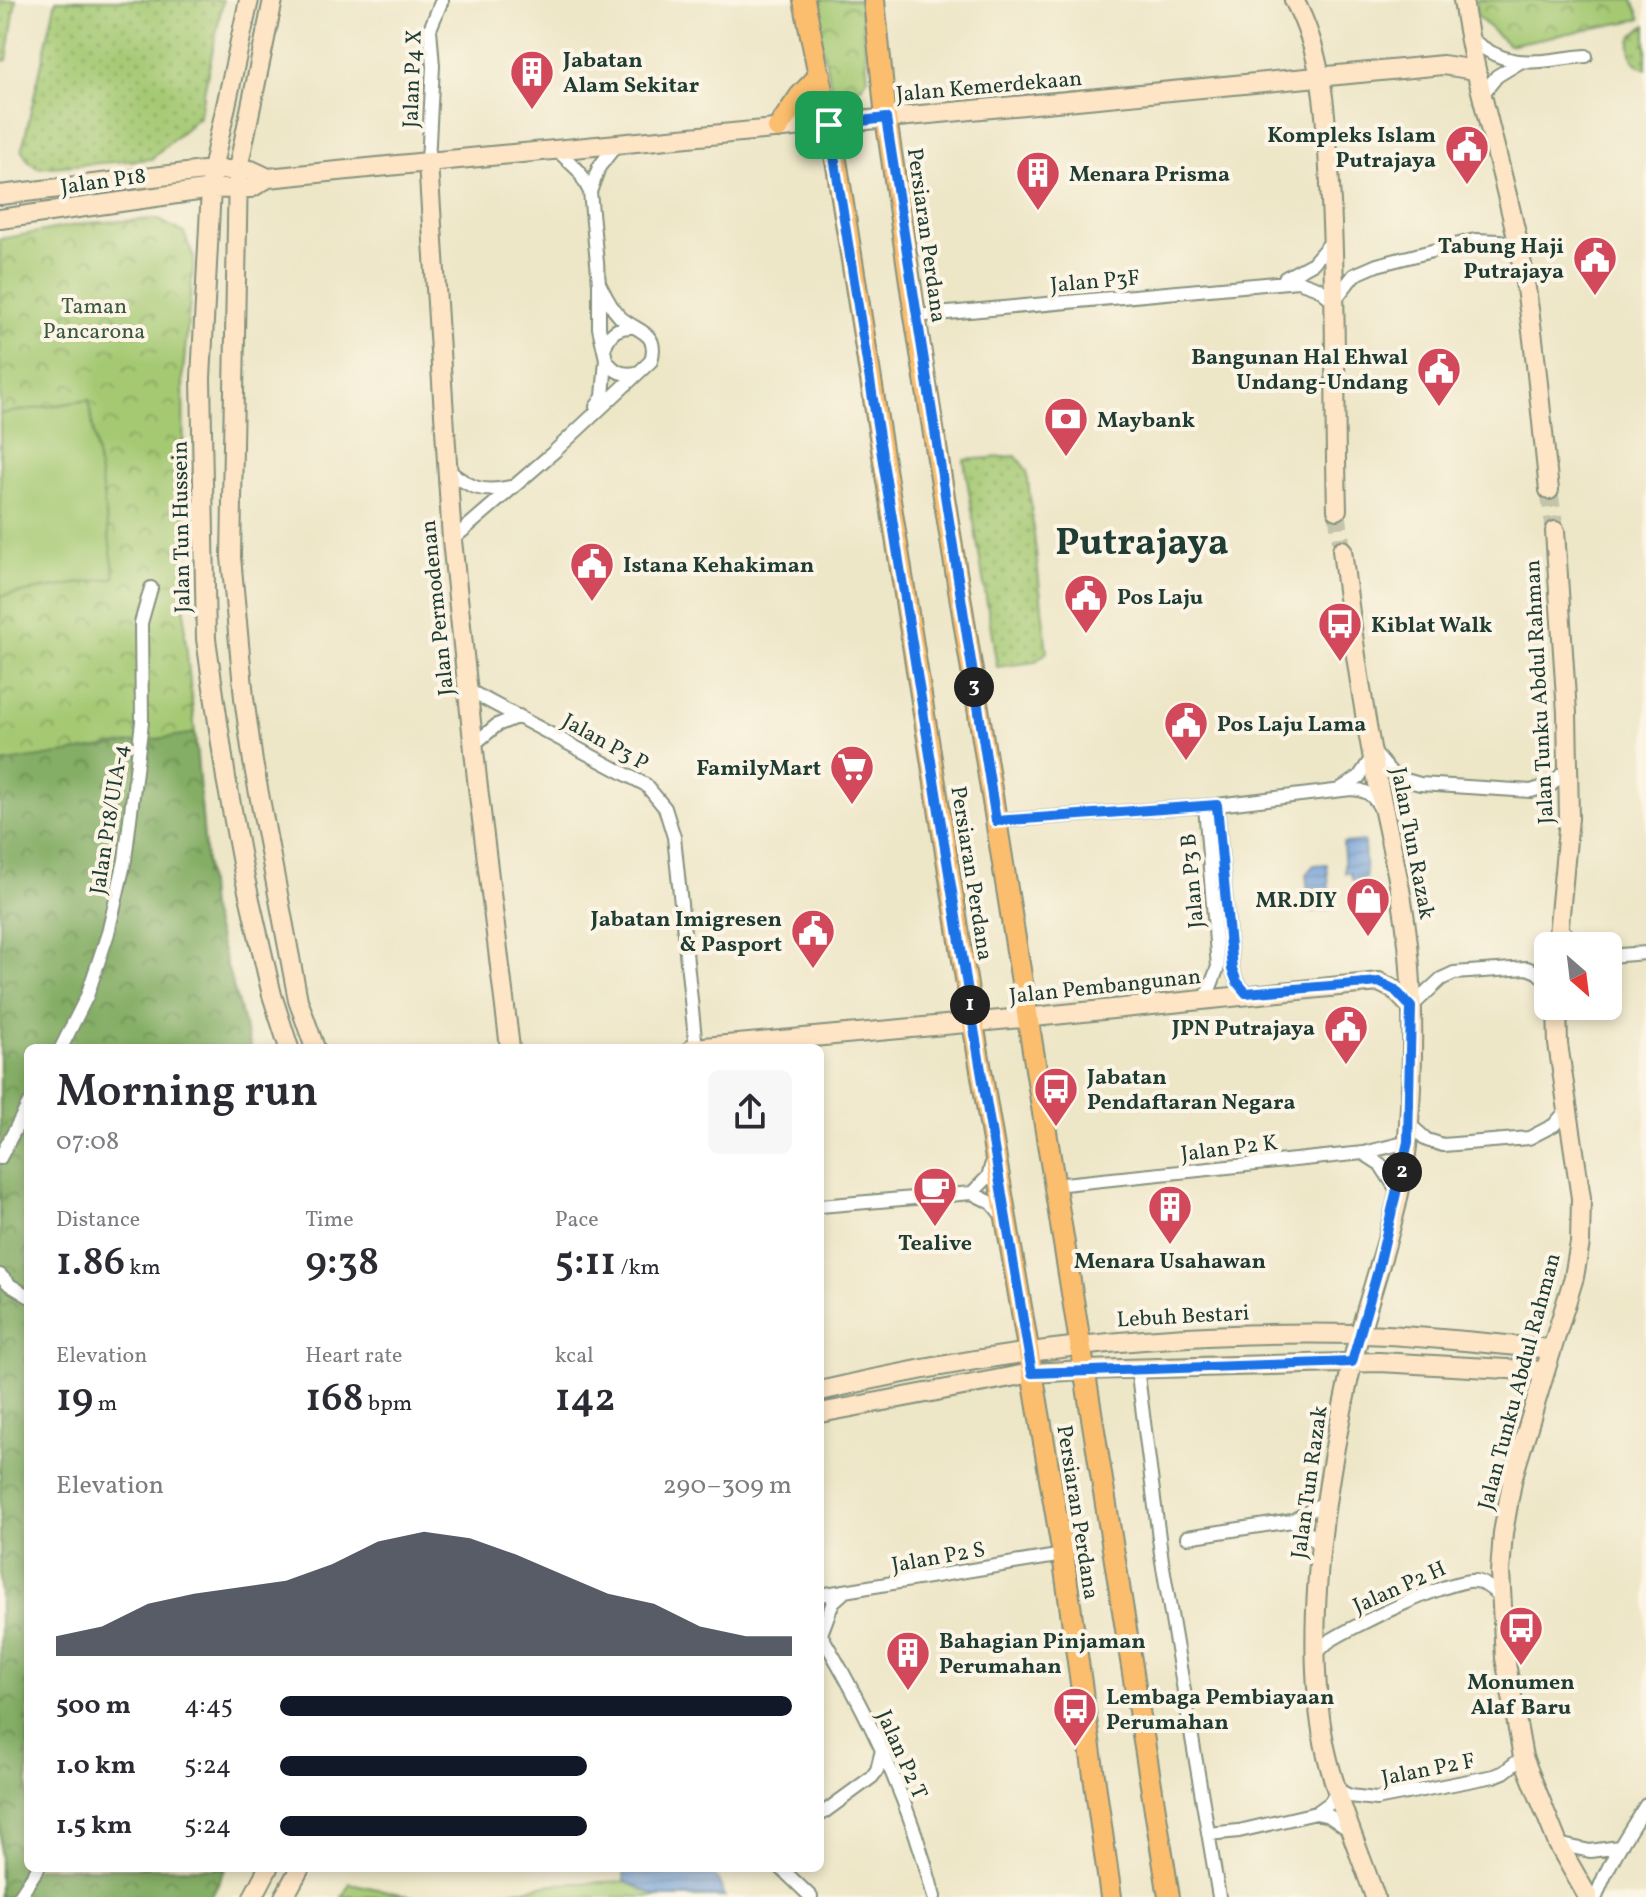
<!DOCTYPE html>
<html lang="en">
<head>
<meta charset="utf-8">
<style>
	:root { --surface:#fff; --page:#f7f7f7; --text:#2b2b33; --muted:#7c7c81; --accent:#111827 }
	body { margin:0; font-family:Vollkorn,serif; background:var(--page); color:var(--text); height:100vh; display:flex; flex-direction:column; font-size:30px; white-space:nowrap }
	* { box-sizing:border-box; margin:0 }
	p { font-size:26px; color:var(--muted) }
	.icon { flex:none; width:44px; height:44px; fill:none; stroke:currentColor; stroke-width:2; stroke-linecap:round; stroke-linejoin:round }
	.map { position:relative; flex:1; overflow:hidden }
	.side { position:absolute; left:24px; top:1044px; width:800px; height:828px; display:flex; flex-direction:column; background:var(--surface); border-radius:12px; box-shadow:0 4px 12px #0003 }
	.side>* { flex:none }
	.needle { width:52px; rotate:152deg }
	.buttons { position:absolute; left:1534px; top:932px; display:grid; gap:16px }
	.buttons a { display:grid; place-items:center; width:88px; height:88px; border-radius:12px; background:var(--surface); box-shadow:0 4px 12px #0003; font-size:40px }
	.pin { position:absolute; display:grid; place-items:center; width:68px; height:68px; color:#fff; margin:-34px; border-radius:16px; box-shadow:0 4px 12px #0006 }
	.km { position:absolute; width:40px; height:40px; margin:-20px; border-radius:50%; background:#222; color:#fff; font-size:22px; line-height:40px; text-align:center }
	.round { display:grid; place-items:center; flex:none; width:84px; height:84px; border-radius:12px; background:var(--page) }
	.headline { display:flex; align-items:center; justify-content:space-between; height:136px; padding:0 32px }
	h1 { font-size:44px; font-weight:600; line-height:60px }
	.stats { display:grid; grid-template-columns:repeat(3,1fr); gap:12px; height:136px; padding:8px 32px }
	.stats div { display:grid; align-content:center }
	.stats b { font-size:40px; font-weight:600 }
	.stats small { font-size:22px; font-weight:400 }
	.stats p { font-size:22px }
	.chart { height:224px; padding:16px 32px }
	.chart p { display:flex; justify-content:space-between }
	.chart svg { width:100%; height:144px; margin-top:8px; fill:var(--accent); opacity:.7 }
	ul { padding:0 32px; list-style:none; font-size:26px }
	li { display:grid; grid-template-columns:128px 96px 1fr; align-items:center; height:60px }
	li i { height:20px; border-radius:10px; background:var(--accent) }
	.map>svg:first-child { display:block }
	.grass { fill:url(#grass-dots); stroke:#628354; stroke-width:2 }
	.forest { fill:url(#forest-crowns); stroke:#52754c; stroke-width:2 }
	.park { fill:url(#park-crowns); stroke:#628354; stroke-width:2 }
	.pitch { fill:#a5c973; stroke:#628354; stroke-width:2 }
	.water { fill:url(#water-rules); stroke:#476e86; stroke-width:2 }
	.lines { fill:none; stroke-linecap:round; stroke-linejoin:round }
	.secondary-tunnel { stroke:#c4c4aa; stroke-width:18; stroke-dasharray:18 9; stroke-linecap:butt }
	.street-casing { stroke:#86927e; stroke-width:16 }
	.secondary-casing { stroke:#86927e; stroke-width:22 }
	.primary-casing { stroke:#86927e; stroke-width:24 }
	.street { stroke:#fff; stroke-width:12 }
	.secondary { stroke:#fde5c5; stroke-width:18 }
	.primary { stroke:#fbbd6e; stroke-width:20 }
	.route-casing { stroke:#fff; stroke-width:16 }
	.route { stroke:#1a73e8; stroke-width:10 }
	.labels { text-anchor:middle; stroke-width:8; stroke-linejoin:round; paint-order:stroke }
	.poi-label { font-size:22px; font-weight:bold; fill:#1f3d34; stroke:#fcf5e5; text-anchor:start }
	.street-label { font-size:22px; fill:#1f3d34; stroke:#fcf5e5 }
	.park-label { font-size:22px; fill:#3a5941; stroke:#fcf5e5 }
	.town-label { font-size:38px; font-weight:bold; fill:#1f3d34; stroke:#fcf5e5 }
</style>
</head>
<body>
<div class="map">
<svg width="1646" height="1897" viewBox="0 0 1646 1897">
	<defs>
		<pattern id="grass-dots" width="8" height="8" patternUnits="userSpaceOnUse" patternTransform="scale(2)"><rect width="8" height="8" fill="#a5c973"/><path d="M2 2h.1M6 6h.1" fill="none" stroke="#86a45f" stroke-width="1.8" stroke-linecap="round"/></pattern>
		<pattern id="forest-crowns" width="20" height="18" patternUnits="userSpaceOnUse" patternTransform="scale(2)"><rect width="20" height="18" fill="#84ad65"/><path d="M2 6a3 3 0 1 1 6 0M12 15a3 3 0 1 1 6 0" fill="none" stroke="#6b8e54"/></pattern>
		<pattern id="park-crowns" width="20" height="18" patternUnits="userSpaceOnUse" patternTransform="scale(2)"><rect width="20" height="18" fill="#a5c973"/><path d="M2 6a3 3 0 1 1 6 0M12 15a3 3 0 1 1 6 0" fill="none" stroke="#86a45f"/></pattern>
		<pattern id="water-rules" width="6" height="5" patternUnits="userSpaceOnUse" patternTransform="scale(2)"><rect width="6" height="5" fill="#6f9fd9"/><path d="M0 2.5h6" fill="none" stroke="#5b83b1"/></pattern>
	</defs>
	<rect width="100%" height="100%" fill="#fcf5e5"/>
	<filter id="ink" filterUnits="userSpaceOnUse"><feTurbulence type="fractalNoise" baseFrequency=".0125" numOctaves="2"/><feDisplacementMap in="SourceGraphic" scale="16" xChannelSelector="R" yChannelSelector="G"/><feConvolveMatrix kernelMatrix="1 2 1 2 8 2 1 2 1" color-interpolation-filters="sRGB"/></filter>
	<filter id="wash" filterUnits="userSpaceOnUse"><feTurbulence type="fractalNoise" baseFrequency=".006" numOctaves="4" result="noise"/><feDisplacementMap in="SourceGraphic" scale="32" xChannelSelector="R" yChannelSelector="G"/><feGaussianBlur stdDeviation="1.8" result="paint"/><feColorMatrix in="noise" values="0 0 0 0 0 0 0 0 0 0 0 0 0 0 0 0 0 1.4 0 .05"/><feComposite in="paint" operator="in"/></filter>
	<g filter="url(#wash)">
		<rect width="100%" height="100%" fill="#ede6c7"/>
		<path class="grass" d="M0,0H16L7,60L0,61Z
			M56,0H223L199,117L151,159L37,168L28,160L22,150Z
			M1646,25V69C1631,63 1627,50 1633,35Z
			M1016,456L1027,471L1047,652L1035,662L997,667L964,460Z"/>
		<path class="forest" d="M195,733L210,908L251,1048H28V1868H226L211,1897H0V763Z"/>
		<path class="park" d="M811,0H860L868,77L861,87L832,90Z
			M1476,0H1633L1641,19L1508,45L1477,16Z
			M157,219L184,233L194,259L183,373L185,634L195,733L0,763V239L87,223Z
			M624,1881L658,1897H475L553,1884Z
			M350,1883L414,1897H342Z"/>
		<path class="pitch" d="M89,400L115,578L0,596V414Z"/>
		<path class="water" d="M1364,841L1366,879L1352,880L1351,873H1345L1343,843Z
			M1327,864L1331,909L1310,912L1306,874L1314,865Z
			M624,1868H709L720,1884L725,1897H658L624,1881Z"/>
	</g>
	<g filter="url(#ink)">
		<g class="lines">
			<path class="secondary-tunnel" d="M1549,490L1555,531
				M1337,510L1342,550"/>
			<g class="street-casing">
				<path id="street" d="M1469,37C1510,73 1537,60 1586,56
					M1481,96L1497,76L1520,62
					M557,150L579,171L590,192L599,283V328L606,359L603,397L596,407
					M428,162L433,66L430,29L442,0
					M590,192L599,167L616,145
					M1285,278L1313,263L1332,241
					M915,316L1298,281L1318,288L1334,301L1354,275L1377,265L1475,240L1500,241L1518,245
					M605,347C609,333 618,326 634,327
					M606,359C613,372 624,377 639,372
					M448,470C469,487 482,494 510,487
					M452,540L555,451L651,361C660,331 636,332 620,317C610,307 605,295 599,283
					M468,690L646,785L665,808L674,837L696,1048
					M473,745L497,725L519,716
					M1375,754L1395,777L1420,784L1531,791L1551,785L1568,768
					M1340,789L1359,777L1373,756
					M1217,805L1232,969L1237,982L1246,993
					M1205,806L1218,967L1206,998
					M996,821L1217,805L1351,789C1366,790 1373,794 1380,808
					M1557,925L1579,946
					M1608,956L1646,953
					M1411,1007L1441,979L1454,973L1527,968L1537,972L1548,982
					M61,1048L87,996L108,933L125,860L142,722L141,623L151,588
					M1409,1124L1427,1140L1443,1145L1529,1138L1554,1125L1568,1109
					M1363,1153L1380,1164L1398,1192
					M0,1158L28,1105
					M1054,1185L1363,1153L1408,1142
					M972,1193L988,1177L993,1159
					M820,1206L972,1193L992,1203L1003,1217
					M0,1275L10,1285L28,1296
					M1137,1368L1162,1561L1219,1897
					M1187,1537L1292,1521
					M1320,1548L1310,1534L1292,1521L1327,1501
					M820,1595L1063,1555
					M820,1633C869,1715 911,1804 934,1897
					M821,1634L833,1602L844,1592
					M1315,1655C1319,1651 1323,1646 1328,1642C1350,1627 1454,1577 1476,1581C1486,1583 1494,1591 1502,1598
					M820,1815L872,1777L877,1770L882,1750
					M1348,1829L1329,1816L1316,1813L1330,1803L1338,1790L1350,1796L1376,1799L1494,1776L1504,1772L1523,1757
					M1208,1834L1239,1831L1316,1813
					M1558,1844L1590,1851L1619,1847
					M781,1868L811,1897
					M19,1897L38,1868
					M1596,1897C1608,1863 1627,1835 1646,1805"/>
			</g>
			<g class="secondary-casing">
				<path id="secondary" d="M249,0L212,170L201,378L206,639L226,778L244,874L272,995L289,1048
					M273,0L238,169L231,557L244,698L253,762L298,1000L315,1048
					M1294,0C1325,58 1326,121 1330,185C1337,293 1334,402 1337,510
					M1463,0C1475,83 1501,162 1518,243C1534,324 1540,408 1549,490
					M428,162L452,540L477,779L510,1048
					M0,195L212,170H251L268,178
					M0,219L212,189L251,188L268,178L428,162L1443,65L1475,70
					M1555,531L1567,713L1569,818L1557,946
					M1342,550C1350,616 1359,683 1371,748C1383,814 1401,878 1408,944C1414,1003 1413,1065 1409,1123C1405,1206 1370,1285 1352,1364C1326,1479 1301,1631 1325,1747C1336,1798 1358,1848 1375,1897
					M1557,1006L1558,1044L1581,1198L1580,1243L1574,1277L1513,1476L1503,1533L1500,1572L1505,1658L1523,1757L1558,1844L1588,1897
					M693,1048L1044,1016L1379,982L1395,990L1411,1007
					M820,1391C995,1349 1178,1330 1358,1334C1422,1335 1488,1344 1552,1349
					M820,1413L1032,1373L1084,1370L1379,1362L1544,1371
					M253,1897L268,1868
					M284,1897L300,1868"/>
			</g>
			<g class="primary-casing">
				<path id="primary" d="M804,0L837,166L973,1023L1063,1555L1111,1897
					M874,0L886,118L915,316L1169,1897
					M778,128L800,96L820,75"/>
			</g>
			<use href="#street" class="street"/>
			<use href="#secondary" class="secondary"/>
			<use href="#primary" class="primary"/>
		</g>
	</g>
	<g class="lines" filter="url(#ink)">
		<g class="route-casing">
			<path id="route" d="M886,118L996,821L1217,805L1232,969L1237,982L1246,993L1379,982L1395,990L1411,1007L1408,1142L1378,1270L1352,1362L1032,1373L973,1023L829,125Z"/>
		</g>
		<use href="#route" class="route"/>
	</g>
	<defs>
		<g id="building-pin" transform="scale(2.3)"><path d="M0 17L-7.5 6A9.5 9.5 0 1 1 7.5 6Z" fill="#d1495b" stroke="#fcf5e5"/><path d="M-4-6H4V6H1V3H-1V6H-4ZM-2.5-4.3h1.7v1.8h-1.7ZM.8-4.3h1.7v1.8H.8ZM-2.5-1h1.7V.8h-1.7ZM.8-1h1.7V.8H.8Z" fill="#fff"/></g>
		<g id="civic-pin" transform="scale(2.3)"><path d="M0 17L-7.5 6A9.5 9.5 0 1 1 7.5 6Z" fill="#d1495b" stroke="#fcf5e5"/><path d="M-.6-6.5H3V-4.5H.6V-3L4-1V1h2V6H-6V1h2V-1L-.6-3ZM-1.2 2.5V6h2.4V2.5Z" fill="#fff"/></g>
		<g id="bank-pin" transform="scale(2.3)"><path d="M0 17L-7.5 6A9.5 9.5 0 1 1 7.5 6Z" fill="#d1495b" stroke="#fcf5e5"/><path d="M-6-4H6V4H-6ZM0-2.3a2.3 2.3 0 1 0 0 4.6a2.3 2.3 0 1 0 0-4.6Z" fill="#fff"/></g>
		<g id="bus-pin" transform="scale(2.3)"><path d="M0 17L-7.5 6A9.5 9.5 0 1 1 7.5 6Z" fill="#d1495b" stroke="#fcf5e5"/><path d="M-5-6H5V4H4V6H2V4H-2V6H-4V4H-5ZM-3.5-4V0h7V-4ZM-3.5 1.2v1.5H-2V1.2ZM2 1.2v1.5H3.5V1.2Z" fill="#fff"/></g>
		<g id="supermarket-pin" transform="scale(2.3)"><path d="M0 17L-7.5 6A9.5 9.5 0 1 1 7.5 6Z" fill="#d1495b" stroke="#fcf5e5"/><path d="M-6-5.5h2.5l.6 2H6L4.5 2H-2.5L-4.4-4H-6ZM-1.5 3.2a1.3 1.3 0 1 0 .1 0ZM3 3.2a1.3 1.3 0 1 0 .1 0Z" fill="#fff"/></g>
		<g id="shop-pin" transform="scale(2.3)"><path d="M0 17L-7.5 6A9.5 9.5 0 1 1 7.5 6Z" fill="#d1495b" stroke="#fcf5e5"/><path d="M-5-2.5h2.3a2.7 3.5 0 0 1 5.4 0H5L5.5 6h-11ZM-1.5-2.5h3a1.5 2.3 0 0 0-3 0Z" fill="#fff"/></g>
		<g id="cafe-pin" transform="scale(2.3)"><path d="M0 17L-7.5 6A9.5 9.5 0 1 1 7.5 6Z" fill="#d1495b" stroke="#fcf5e5"/><path d="M-5.5-4.5H6V0H3Q3 3.5 0 3.5H-2.5Q-5.5 3.5-5.5 0ZM3-3.2v2h1.7v-2ZM-6 4.5H4V6H-6Z" fill="#fff"/></g>
	</defs>
	<g fill-rule="evenodd">
		<use href="#building-pin" x="532" y="72"/>
		<use href="#civic-pin" x="1467" y="147"/>
		<use href="#building-pin" x="1038" y="173"/>
		<use href="#civic-pin" x="1595" y="258"/>
		<use href="#civic-pin" x="1439" y="369"/>
		<use href="#bank-pin" x="1066" y="419"/>
		<use href="#civic-pin" x="592" y="564"/>
		<use href="#civic-pin" x="1086" y="596"/>
		<use href="#bus-pin" x="1340" y="624"/>
		<use href="#civic-pin" x="1186" y="723"/>
		<use href="#supermarket-pin" x="852" y="767"/>
		<use href="#shop-pin" x="1368" y="899"/>
		<use href="#civic-pin" x="813" y="931"/>
		<use href="#civic-pin" x="1346" y="1027"/>
		<use href="#bus-pin" x="1056" y="1089"/>
		<use href="#cafe-pin" x="935" y="1189"/>
		<use href="#building-pin" x="1170" y="1207"/>
		<use href="#bus-pin" x="1521" y="1628"/>
		<use href="#building-pin" x="908" y="1653"/>
		<use href="#bus-pin" x="1075" y="1709"/>
	</g>
	<g class="labels">
		<g class="poi-label">
			<text x="563" y="67">Jabatan<tspan x="563" dy="25">Alam Sekitar</tspan></text>
			<text x="1436" y="142" text-anchor="end">Kompleks Islam<tspan x="1436" dy="25">Putrajaya</tspan></text>
			<text x="1069" y="181">Menara Prisma</text>
			<text x="1564" y="253" text-anchor="end">Tabung Haji<tspan x="1564" dy="25">Putrajaya</tspan></text>
			<text x="1408" y="364" text-anchor="end">Bangunan Hal Ehwal<tspan x="1408" dy="25">Undang-Undang</tspan></text>
			<text x="1097" y="427">Maybank</text>
			<text x="623" y="572">Istana Kehakiman</text>
			<text x="1117" y="604">Pos Laju</text>
			<text x="1371" y="632">Kiblat Walk</text>
			<text x="1217" y="731">Pos Laju Lama</text>
			<text x="821" y="775" text-anchor="end">FamilyMart</text>
			<text x="1337" y="907" text-anchor="end">MR.DIY</text>
			<text x="782" y="926" text-anchor="end">Jabatan Imigresen<tspan x="782" dy="25">&amp; Pasport</tspan></text>
			<text x="1315" y="1035" text-anchor="end">JPN Putrajaya</text>
			<text x="1087" y="1084">Jabatan<tspan x="1087" dy="25">Pendaftaran Negara</tspan></text>
			<text x="935" y="1250" text-anchor="middle">Tealive</text>
			<text x="1170" y="1268" text-anchor="middle">Menara Usahawan</text>
			<text x="939" y="1648">Bahagian Pinjaman<tspan x="939" dy="25">Perumahan</tspan></text>
			<text x="1521" y="1689" text-anchor="middle">Monumen<tspan x="1521" dy="25">Alaf Baru</tspan></text>
			<text x="1106" y="1704">Lembaga Pembiayaan<tspan x="1106" dy="25">Perumahan</tspan></text>
		</g>
		<g class="street-label">
			<text transform="translate(411 79) rotate(-88)" y="8">Jalan P4 X</text>
			<text transform="translate(989 85) rotate(-5)" y="8">Jalan Kemerdekaan</text>
			<text transform="translate(103 180) rotate(-8)" y="8">Jalan P18</text>
			<text transform="translate(928 235) rotate(82)" y="8">Persiaran Perdana</text>
			<text transform="translate(1095 280) rotate(-5)" y="8">Jalan P3F</text>
			<text transform="translate(180 527) rotate(-91)" y="8">Jalan Tun Hussein</text>
			<text transform="translate(436 608) rotate(-96)" y="8">Jalan Permodenan</text>
			<text transform="translate(1538 692) rotate(-93)" y="8">Jalan Tunku Abdul Rahman</text>
			<text transform="translate(606 741) rotate(29)" y="8">Jalan P3 P</text>
			<text transform="translate(108 819) rotate(-81)" y="8">Jalan P18/UIA-4</text>
			<text transform="translate(1414 843) rotate(79)" y="8">Jalan Tun Razak</text>
			<text transform="translate(973 873) rotate(81)" y="8">Persiaran Perdana</text>
			<text transform="translate(1191 881) rotate(-95)" y="8">Jalan P3 B</text>
			<text transform="translate(1105 985) rotate(-6)" y="8">Jalan Pembangunan</text>
			<text transform="translate(1229 1147) rotate(-7)" y="8">Jalan P2 K</text>
			<text transform="translate(1183 1315) rotate(-3)" y="8">Lebuh Bestari</text>
			<text transform="translate(1518 1381) rotate(-75)" y="8">Jalan Tunku Abdul Rahman</text>
			<text transform="translate(1308 1482) rotate(-82)" y="8">Jalan Tun Razak</text>
			<text transform="translate(1079 1512) rotate(81)" y="8">Persiaran Perdana</text>
			<text transform="translate(938 1556) rotate(-10)" y="8">Jalan P2 S</text>
			<text transform="translate(1399 1586) rotate(-24)" y="8">Jalan P2 H</text>
			<text transform="translate(903 1754) rotate(66)" y="8">Jalan P2 T</text>
			<text transform="translate(1428 1768) rotate(-11)" y="8">Jalan P2 F</text>
		</g>
		<g class="park-label">
			<text x="94" y="313">Taman<tspan x="94" dy="25">Pancarona</tspan></text>
		</g>
		<g class="town-label">
			<text x="1142" y="554">Putrajaya</text>
		</g>
	</g>
</svg>
<div class="buttons">
<a><svg class="needle" viewBox="-14 -14 28 28"><path d="M0-13l5 13h-10z" fill="#e53935"/><path d="M0 13l5-13h-10z" fill="#7c7c81"/></svg></a>
</div>
<div class="pin" style="left:829px;top:125px;background:#1e9e55"><svg class="icon" aria-label="arrive" viewBox="0 0 24 24"><path d="M6 21V4h12l-3 4 3 4H6"/></svg></div>
<b class="km" style="left:970px;top:1005px">1</b>
<b class="km" style="left:1402px;top:1172px">2</b>
<b class="km" style="left:974px;top:687px">3</b>
<section class="side">
<div class="headline"><div><h1>Morning run</h1><p>07:08</p></div><a class="round"><svg class="icon" aria-label="share" viewBox="0 0 24 24"><path d="M12 15V3M7 8l5-5 5 5M5 13v7h14v-7"/></svg></a></div>
<div class="stats">
<div><p>Distance</p><b>1.86<small> km</small></b></div>
<div><p>Time</p><b>9:38</b></div>
<div><p>Pace</p><b>5:11<small> /km</small></b></div>
</div>
<div class="stats">
<div><p>Elevation</p><b>19<small> m</small></b></div>
<div><p>Heart rate</p><b>168<small> bpm</small></b></div>
<div><p>kcal</p><b>142</b></div>
</div>
<div class="chart"><p><span>Elevation</span>290–309 m</p>
<svg viewBox="0 0 160 44" preserveAspectRatio="none"><path d="M0 44V38L10 35L20 28L30 25L40 23L50 21L60 16L70 9L80 6L90 8L100 13L110 19L120 25L130 28L140 35L150 38L160 38V44z"/></svg>
</div>
<ul>
<li><b>500 m</b>4:45<i style="width:100%"></i></li>
<li><b>1.0 km</b>5:24<i style="width:60%"></i></li>
<li><b>1.5 km</b>5:24<i style="width:60%"></i></li>
</ul>
</section>
</div>
</body>
</html>
